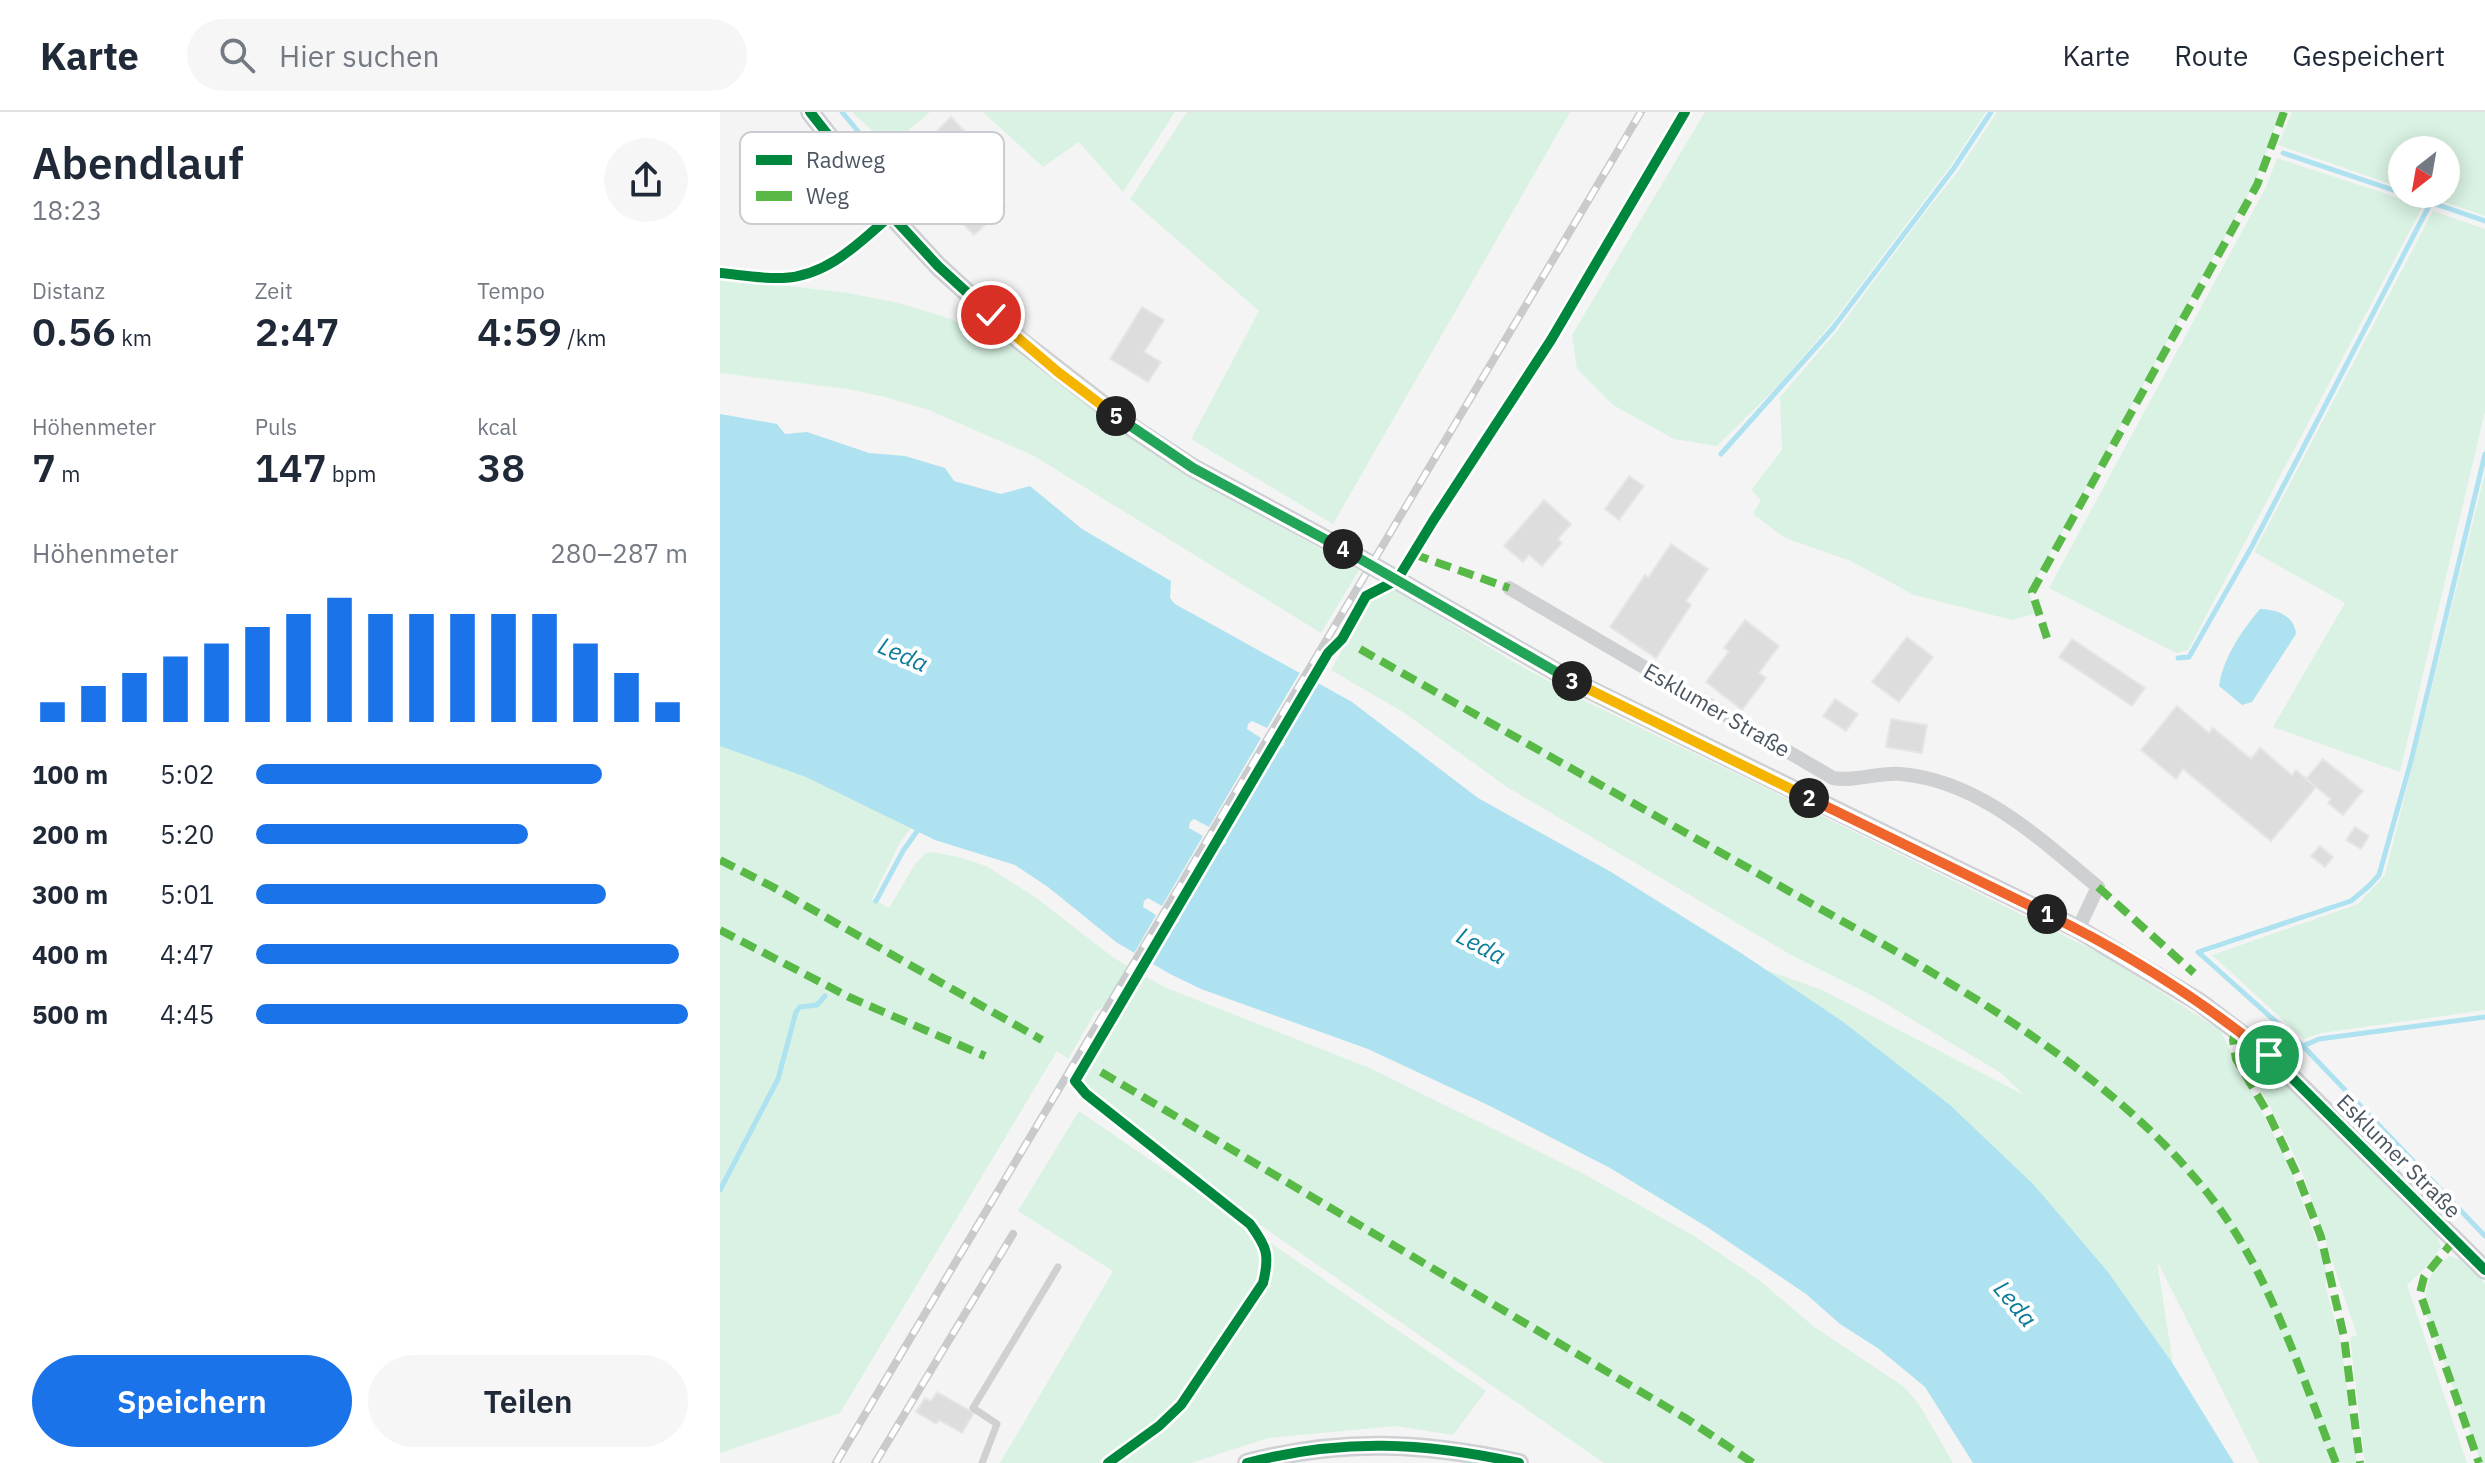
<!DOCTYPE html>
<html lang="de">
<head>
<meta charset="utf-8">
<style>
	:root { --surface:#fff; --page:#f6f6f7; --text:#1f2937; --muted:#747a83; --line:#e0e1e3; --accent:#1a73e8 }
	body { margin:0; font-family:"IBM Plex Sans",sans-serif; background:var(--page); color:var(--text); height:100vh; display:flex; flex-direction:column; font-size:30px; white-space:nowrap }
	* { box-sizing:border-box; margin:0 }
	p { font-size:26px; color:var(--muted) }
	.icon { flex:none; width:44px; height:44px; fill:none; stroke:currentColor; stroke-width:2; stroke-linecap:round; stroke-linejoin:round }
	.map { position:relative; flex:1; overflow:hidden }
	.panel { display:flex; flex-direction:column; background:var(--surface); width:720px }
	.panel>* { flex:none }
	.needle { width:52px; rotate:211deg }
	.controls { position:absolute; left:1668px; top:24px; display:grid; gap:16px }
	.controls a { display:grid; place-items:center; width:72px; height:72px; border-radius:50%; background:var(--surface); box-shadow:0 4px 20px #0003; font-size:40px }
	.pin { position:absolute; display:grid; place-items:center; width:68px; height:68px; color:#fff; margin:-34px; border:4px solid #fff; border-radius:50%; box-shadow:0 2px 8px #0007 }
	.km { position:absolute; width:40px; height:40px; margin:-20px; border-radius:50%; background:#222; color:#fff; font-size:22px; line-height:40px; text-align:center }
	.round { display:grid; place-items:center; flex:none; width:84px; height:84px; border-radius:42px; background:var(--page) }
	.summary { display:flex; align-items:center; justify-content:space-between; height:136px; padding:0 32px }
	h1 { font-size:44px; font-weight:600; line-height:60px }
	.metrics { display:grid; grid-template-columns:repeat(3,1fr); gap:12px; height:136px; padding:8px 32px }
	.metrics div { display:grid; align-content:center }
	.metrics b { font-size:40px; font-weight:600 }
	.metrics small { font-size:22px; font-weight:400 }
	.metrics p { font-size:22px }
	.chart { height:224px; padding:16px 32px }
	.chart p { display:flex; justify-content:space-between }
	.chart svg { width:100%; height:144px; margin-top:8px; stroke:var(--accent); stroke-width:6 }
	.cta { display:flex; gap:16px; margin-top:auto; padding:16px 32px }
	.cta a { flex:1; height:92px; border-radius:48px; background:var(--accent); color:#fff; font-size:32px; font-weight:600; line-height:92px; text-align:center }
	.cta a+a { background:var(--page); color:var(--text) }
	ul { padding:0 32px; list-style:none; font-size:26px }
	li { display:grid; grid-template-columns:128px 96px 1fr; align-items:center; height:60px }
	li i { height:20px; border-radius:10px; background:var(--accent) }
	header { display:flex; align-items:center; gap:48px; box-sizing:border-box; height:112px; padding:0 40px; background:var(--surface); border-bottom:2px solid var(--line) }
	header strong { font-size:38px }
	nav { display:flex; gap:44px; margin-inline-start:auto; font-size:28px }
	.search { width:560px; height:72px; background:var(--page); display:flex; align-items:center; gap:20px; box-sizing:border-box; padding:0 28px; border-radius:44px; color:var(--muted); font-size:30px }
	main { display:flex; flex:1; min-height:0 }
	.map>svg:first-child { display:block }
	.green { fill:#d9f2e3 }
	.water { fill:#aee2f0 }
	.pier { fill:#f4f4f4 }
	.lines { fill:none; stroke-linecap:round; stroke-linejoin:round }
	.stream { stroke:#aee2f0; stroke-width:5 }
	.building { fill:#ddddde; stroke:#e5e6e7; stroke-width:2 }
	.lane { stroke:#ced0d2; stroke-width:7 }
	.street { stroke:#ced0d2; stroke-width:14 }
	.secondary { stroke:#ced0d4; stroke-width:20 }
	.rail-casing { stroke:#c9cacc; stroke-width:8 }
	.rail { stroke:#fff; stroke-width:5; stroke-dasharray:15; stroke-linecap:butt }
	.quiet { stroke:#58b947; stroke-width:8; stroke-dasharray:16 8; stroke-linecap:butt }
	.cycleway-casing { stroke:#fff; stroke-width:15 }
	.cycleway { stroke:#00873e; stroke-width:10 }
	.split-1-casing { stroke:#fff; stroke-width:16 }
	.split-2-casing { stroke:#fff; stroke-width:16 }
	.split-3-casing { stroke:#fff; stroke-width:16 }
	.split-4-casing { stroke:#fff; stroke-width:16 }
	.split-5-casing { stroke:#fff; stroke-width:16 }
	.split-6-casing { stroke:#fff; stroke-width:16 }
	.split-1 { stroke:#f0652b; stroke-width:10 }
	.split-2 { stroke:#f0652b; stroke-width:10 }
	.split-3 { stroke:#f5b400; stroke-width:10 }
	.split-4 { stroke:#22a559; stroke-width:10 }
	.split-5 { stroke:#22a559; stroke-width:10 }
	.split-6 { stroke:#f5b400; stroke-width:10 }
	.labels { text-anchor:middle; stroke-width:8; stroke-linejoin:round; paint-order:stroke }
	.street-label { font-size:22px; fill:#4a5661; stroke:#fff }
	.water-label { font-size:24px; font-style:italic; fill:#0c7c9b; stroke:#fff }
	.key { fill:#fff; stroke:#c9ccd0; stroke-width:2 }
	.key-label { font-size:22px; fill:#4a5661 }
</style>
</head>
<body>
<header>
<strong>Karte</strong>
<div class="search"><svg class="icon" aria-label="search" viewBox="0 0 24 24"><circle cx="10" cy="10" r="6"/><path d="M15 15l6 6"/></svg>Hier suchen</div>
<nav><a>Karte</a><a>Route</a><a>Gespeichert</a></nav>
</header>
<main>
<section class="panel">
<div class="summary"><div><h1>Abendlauf</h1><p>18:23</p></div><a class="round"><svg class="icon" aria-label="share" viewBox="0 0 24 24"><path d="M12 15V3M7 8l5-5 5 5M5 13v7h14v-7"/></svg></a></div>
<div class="metrics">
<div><p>Distanz</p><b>0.56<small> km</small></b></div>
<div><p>Zeit</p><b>2:47</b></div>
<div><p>Tempo</p><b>4:59<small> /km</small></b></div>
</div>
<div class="metrics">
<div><p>Höhenmeter</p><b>7<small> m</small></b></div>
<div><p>Puls</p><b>147<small> bpm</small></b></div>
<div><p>kcal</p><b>38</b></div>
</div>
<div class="chart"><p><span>Höhenmeter</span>280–287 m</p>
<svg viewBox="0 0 160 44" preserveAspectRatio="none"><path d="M5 44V38M15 44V33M25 44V29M35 44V24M45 44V20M55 44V15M65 44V11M75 44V6M85 44V11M95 44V11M105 44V11M115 44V11M125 44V11M135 44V20M145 44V29M155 44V38"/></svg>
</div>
<ul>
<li><b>100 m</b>5:02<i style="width:80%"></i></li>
<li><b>200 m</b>5:20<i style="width:63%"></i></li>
<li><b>300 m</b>5:01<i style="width:81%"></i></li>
<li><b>400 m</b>4:47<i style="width:98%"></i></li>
<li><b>500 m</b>4:45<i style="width:100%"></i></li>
</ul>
<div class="cta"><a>Speichern</a><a>Teilen</a></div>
</section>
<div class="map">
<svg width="1765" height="1351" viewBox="0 0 1765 1351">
	<rect width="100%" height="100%" fill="#f4f4f4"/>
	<path class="green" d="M132,0H210L169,34Z
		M263,0H455L403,80L359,30L323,55Z
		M467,0H850L613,412L471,327L539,199L410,87Z
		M985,0H1266L1231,53L1111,212L1057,275L997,334L954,327L893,293L857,257L852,223Z
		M1277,0H1561L1534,72L1309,480L1315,502L1292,508L1194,483L1131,449L1065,426L1033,402L1041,388L1031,378L1062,338L1060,285L1117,219L1200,107L1239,58Z
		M1572,0H1765V104L1701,82H1726V38H1682V76L1558,33Z
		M1557,46L1703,94L1468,538L1456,541L1329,476L1546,75Z
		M1713,99L1765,117V299L1680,660L1553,615L1625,491L1534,440Z
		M0,166L128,181L179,191L228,206L285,229L412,326L488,374L639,458L601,521L314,344L209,298L165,285L128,277L0,261Z
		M1765,361V898L1602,921L1584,927L1492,843L1638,792L1665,763Z
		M673,476L790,548L867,590L1052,679L1383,843L1500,918L1569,1053L1608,1162L1605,1173L1621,1231L1637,1351H1539L1437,1149L1453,1252L1388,1160L1122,909L1046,858L1102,878L1304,983L1281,961L1153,884L1071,843L787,675L683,600L611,558L651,487Z
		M0,608L205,698L179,732L152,787L169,796L195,752L206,741L212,740L238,745L266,754L315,785L394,846L444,875L652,957L864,1062L974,1124L1039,1168L1093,1214L1184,1275L1199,1292L1233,1351H884L537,1111L366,973L364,968L366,961L402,901L387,892L376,899L348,947L337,939L120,1301L0,1341Z
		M1524,936L1604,1008L1715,1120L1721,1134L1712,1149L1687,1173L1747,1351H1645L1630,1226L1637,1223L1582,1059L1551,996L1517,939Z
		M359,999L766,1279L733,1323L676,1314L548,1326L471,1351H280L393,1159L298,1099Z
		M1730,1144L1740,1148L1765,1171V1351H1761L1707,1205C1704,1178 1706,1159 1730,1144Z"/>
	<path class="water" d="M0,302L57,312L65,322L87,320L149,341L185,344L225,356L234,369L281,382L310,374L362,417L451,469L450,486L455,492L632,590L758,686L891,760L1021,841L1122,909L1230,993L1314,1073L1388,1160L1453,1252L1514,1351H1253L1205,1275L1159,1237L1120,1212L1086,1182L987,1115L890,1056L770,994L648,937L481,877L450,862L396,830L328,775L295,753L215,728L86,665L0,634Z
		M1540,497C1556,497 1575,504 1576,522L1532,590L1522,593L1499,574C1503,546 1522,518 1540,497Z"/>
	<path class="pier" d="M582,557L596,566L561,625L565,627L564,633L560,636L556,634L503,723L506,726V731L501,735L498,733L457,802L460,805L459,810L455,813L451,812L427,853L412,845L436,803L423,795L424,789L428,786L442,794L483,724L469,716L470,710L474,707L489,715L541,626L527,617L528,612L532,609L547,616Z"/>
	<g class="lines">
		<path class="stream" d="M122,0L155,40
			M1563,41L1682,81
			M1686,82L1765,109
			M1001,342L1113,216L1234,56L1271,0
			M1765,342L1691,649L1659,763L1649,774L1631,789L1478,840L1583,934L1765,1124
			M1458,546L1469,545L1531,436L1711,90
			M156,789L183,739L200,715
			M1583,934L1599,927L1765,905
			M0,1078L58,967L76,900L80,895L97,893L105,884"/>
	</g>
	<path class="building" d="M231,5L252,27L235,42L285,95L254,123L205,72L228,50L208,28Z
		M422,195L444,208L424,240L441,250L428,270L390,247Z
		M909,364L924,374L899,408L885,397Z
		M824,388L851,412L838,427L842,431L822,454L809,443L803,450L784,434Z
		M951,432L988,457L966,489L971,493L936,546L890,515L925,463L928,466Z
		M1025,508L1059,534L1039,561L1046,566L1022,598L986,570L1009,539L1004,536Z
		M1187,525L1213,545L1179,590L1152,570Z
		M1352,527L1425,576L1412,594L1339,545Z
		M1115,587L1138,602L1126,619L1103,604Z
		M1457,594L1489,621L1493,616L1531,647L1540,636L1572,663L1576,658L1596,675L1551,729L1463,657L1456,667L1421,638Z
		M1171,607L1207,613L1202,641L1166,635Z
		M1603,647L1643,679L1623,703L1608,691L1611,687L1586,667Z
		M1635,715L1649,724L1641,737L1626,728Z
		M1600,734L1613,745L1605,755L1591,744Z
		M217,1280L254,1301L242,1321L219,1308L216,1312L196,1300L205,1286L211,1289Z"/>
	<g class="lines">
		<path class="lane" d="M0,161C21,163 42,167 63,166C106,164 138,131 169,104
			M262,1351L277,1312L253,1296L338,1155"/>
		<path class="street" d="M789,476L1113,666C1135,670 1158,660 1181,662C1260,669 1320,727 1378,775L1358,817"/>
		<path class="secondary" d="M90,0L171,103L218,154L299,228L414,317L473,356L620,435L852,569L1358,817L1479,890L1549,943L1765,1158
			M527,1351C622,1326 704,1330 799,1351"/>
		<g class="rail-casing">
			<path id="rail" d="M116,1351L921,0
				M155,1351L293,1122"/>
		</g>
		<use href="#rail" class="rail"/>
		<path class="quiet" d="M693,442L789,476
			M1327,526L1312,480L1537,73L1564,0
			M640,537C777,615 915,692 1053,770C1204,856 1375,942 1486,1079C1549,1157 1579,1258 1616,1351
			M0,748L51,774L322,928
			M1378,775L1474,861
			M0,818L129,885L265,944
			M1516,917L1513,928L1516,947L1549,1003L1579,1067L1601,1125L1624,1225L1640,1351
			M381,960L967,1307L1033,1351
			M1735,1127L1704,1165L1700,1181L1759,1351"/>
		<g class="cycleway-casing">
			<path id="cycleway" d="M90,0L171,103L218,154L299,228L414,317L473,356L620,435L852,569L1358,817L1479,890L1549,943L1765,1158
				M0,161C21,163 42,167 63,166C108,164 140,130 171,103
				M388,1351L439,1314L461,1293L543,1171C550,1143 547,1135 530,1112L366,982L355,969L608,541L622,527L646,484L677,468L713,409L831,228L965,0
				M527,1351C622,1326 704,1330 799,1351"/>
		</g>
		<use href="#cycleway" class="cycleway"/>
	</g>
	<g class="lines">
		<g class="split-1-casing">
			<path id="split-1" d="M1327,802C1405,840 1481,888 1549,943"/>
		</g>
		<g class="split-2-casing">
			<path id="split-2" d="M1089,686L1327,802"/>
		</g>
		<g class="split-3-casing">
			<path id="split-3" d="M852,569L1089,686"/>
		</g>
		<g class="split-4-casing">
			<path id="split-4" d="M623,437L852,569"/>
		</g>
		<g class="split-5-casing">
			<path id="split-5" d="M396,304L473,356L623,437"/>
		</g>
		<g class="split-6-casing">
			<path id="split-6" d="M271,203L338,260L396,304"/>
		</g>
		<use href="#split-1" class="split-1"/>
		<use href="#split-2" class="split-2"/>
		<use href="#split-3" class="split-3"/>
		<use href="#split-4" class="split-4"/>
		<use href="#split-5" class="split-5"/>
		<use href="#split-6" class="split-6"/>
	</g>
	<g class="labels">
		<g class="street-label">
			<text transform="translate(997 598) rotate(30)" y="8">Esklumer Straße</text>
			<text transform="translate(1679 1044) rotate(45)" y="8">Esklumer Straße</text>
		</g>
		<g class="water-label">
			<text transform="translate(183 543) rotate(24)" y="8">Leda</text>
			<text transform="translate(761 834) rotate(28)" y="8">Leda</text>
			<text transform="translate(1295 1192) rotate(50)" y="8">Leda</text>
		</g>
	</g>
	<rect x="20" y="20" width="264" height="92" rx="12" class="key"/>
	<rect x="36" y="43" width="36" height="10" fill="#00873e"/>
	<rect x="36" y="79" width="36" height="10" fill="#58b947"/>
	<g class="key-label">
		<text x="86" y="56">Radweg</text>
		<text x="86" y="92">Weg</text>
	</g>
</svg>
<div class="controls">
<a><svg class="needle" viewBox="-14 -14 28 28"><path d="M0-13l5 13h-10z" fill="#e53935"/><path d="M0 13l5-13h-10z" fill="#747a83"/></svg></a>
</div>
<div class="pin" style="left:1549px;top:943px;background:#1e9e55"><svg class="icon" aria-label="arrive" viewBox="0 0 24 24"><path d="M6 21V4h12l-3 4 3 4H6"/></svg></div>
<div class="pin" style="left:271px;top:203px;background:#d93025"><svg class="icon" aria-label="check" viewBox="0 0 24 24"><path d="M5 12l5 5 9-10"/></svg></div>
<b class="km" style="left:1327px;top:802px">1</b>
<b class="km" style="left:1089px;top:686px">2</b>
<b class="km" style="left:852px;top:569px">3</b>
<b class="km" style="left:623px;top:437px">4</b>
<b class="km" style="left:396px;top:304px">5</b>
</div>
</main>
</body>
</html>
